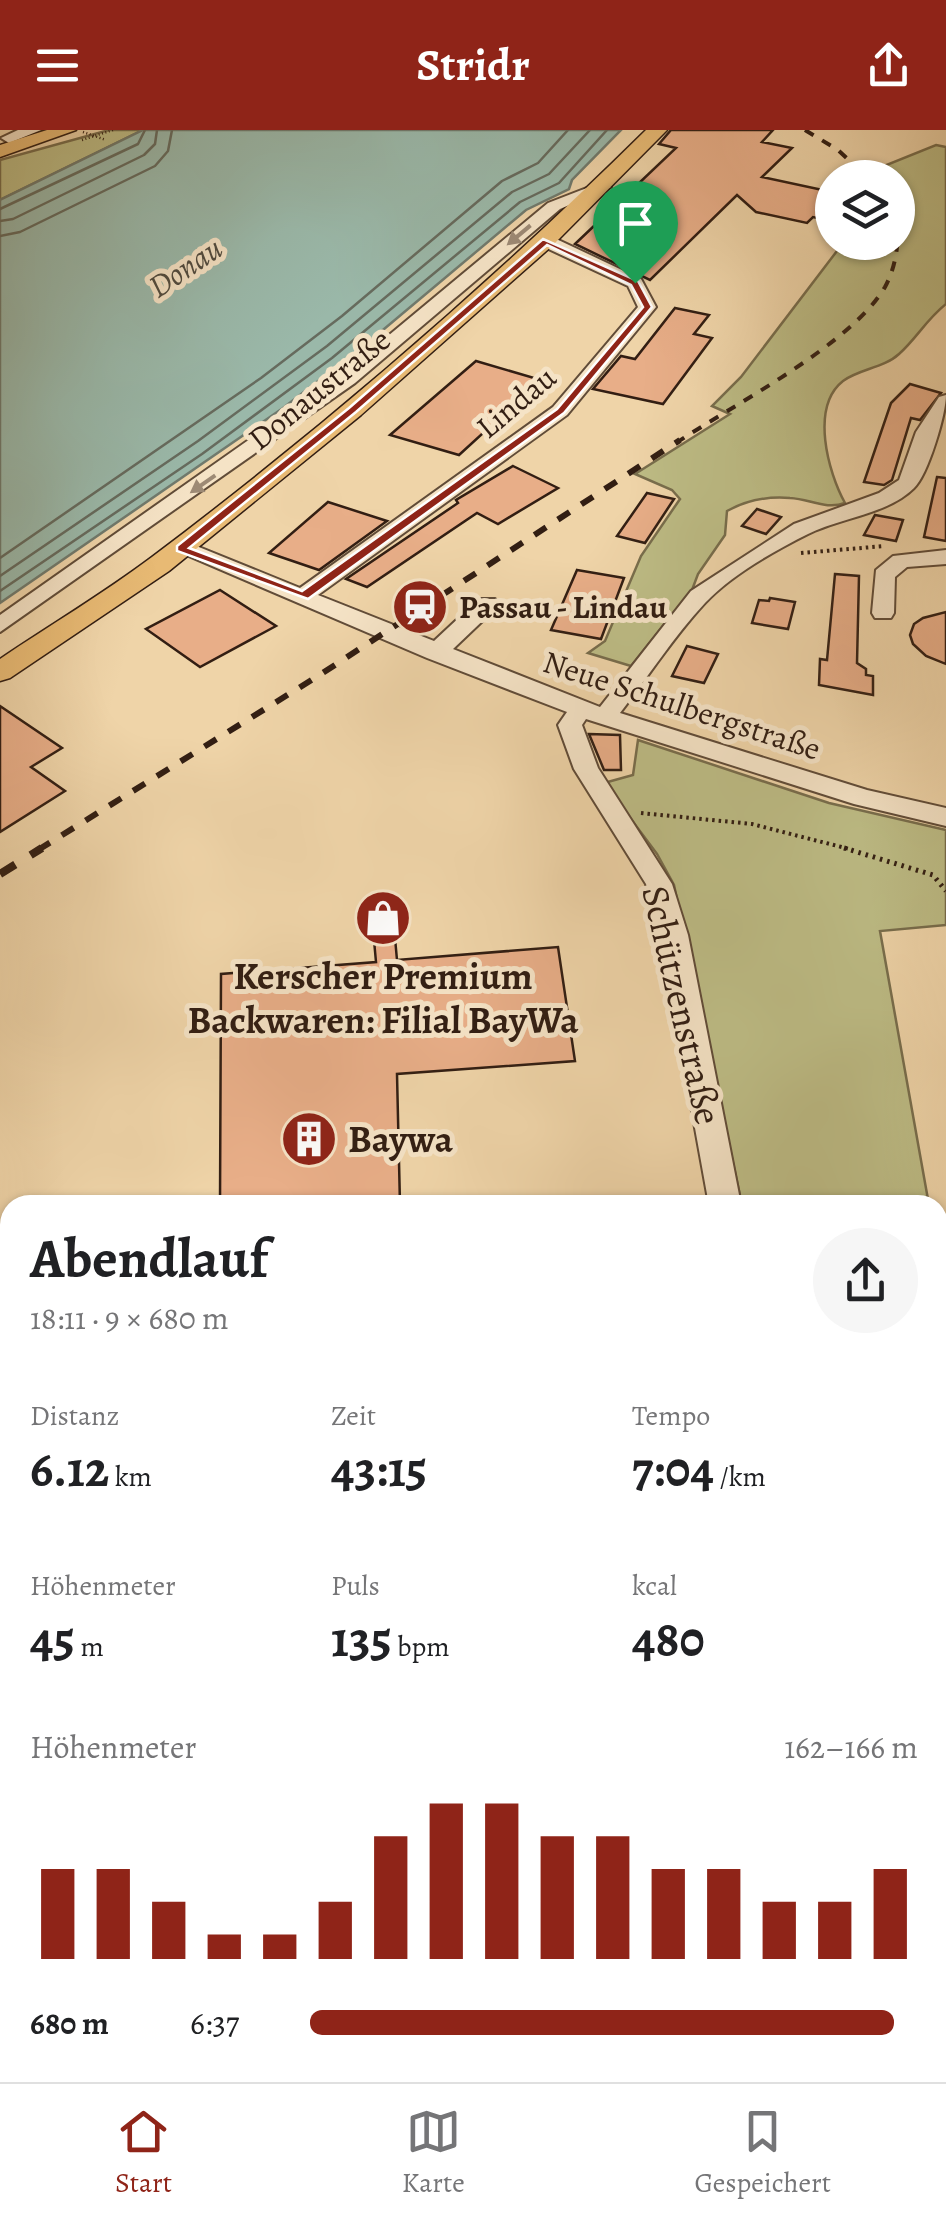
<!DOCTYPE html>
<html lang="de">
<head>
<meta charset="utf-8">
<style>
	:root { --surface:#fff; --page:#f6f6f6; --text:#202124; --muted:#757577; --line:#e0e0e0; --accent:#8f2418 }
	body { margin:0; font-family:Alegreya,serif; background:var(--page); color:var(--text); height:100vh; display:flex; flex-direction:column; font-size:38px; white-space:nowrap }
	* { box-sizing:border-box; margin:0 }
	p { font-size:32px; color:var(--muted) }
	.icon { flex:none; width:55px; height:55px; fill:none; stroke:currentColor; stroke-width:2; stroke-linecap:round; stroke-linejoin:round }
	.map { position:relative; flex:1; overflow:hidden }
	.details { position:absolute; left:0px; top:1065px; width:948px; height:888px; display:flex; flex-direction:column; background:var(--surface); border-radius:30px 30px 0 0; box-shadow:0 2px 8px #0004 }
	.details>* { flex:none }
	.buttons { position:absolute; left:815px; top:30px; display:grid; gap:20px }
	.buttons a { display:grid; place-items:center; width:100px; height:100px; border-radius:50%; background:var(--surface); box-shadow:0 2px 8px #0004; font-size:50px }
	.pin { position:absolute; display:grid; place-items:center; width:85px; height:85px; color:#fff; margin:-102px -42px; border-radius:50% 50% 50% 0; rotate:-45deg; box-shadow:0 0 10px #0007 }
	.pin .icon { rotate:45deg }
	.round { display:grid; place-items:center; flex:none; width:105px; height:105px; border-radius:52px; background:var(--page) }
	.overview { display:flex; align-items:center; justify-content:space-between; height:170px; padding:0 30px }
	h1 { font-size:55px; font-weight:700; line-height:75px }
	.figures { display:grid; grid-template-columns:repeat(3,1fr); gap:15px; height:170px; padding:10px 30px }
	.figures div { display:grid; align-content:center }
	.figures b { font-size:50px; font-weight:700 }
	.figures small { font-size:28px; font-weight:400 }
	.figures p { font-size:28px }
	.chart { height:280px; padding:20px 30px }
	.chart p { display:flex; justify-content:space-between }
	.chart svg { width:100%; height:180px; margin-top:10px; stroke:var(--accent); stroke-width:6 }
	ul { padding:0 30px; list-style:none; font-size:32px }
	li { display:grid; grid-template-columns:160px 120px 1fr; align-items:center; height:75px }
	li i { height:25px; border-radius:12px; background:var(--accent) }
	header { display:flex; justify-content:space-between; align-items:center; height:130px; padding:0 30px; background:var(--accent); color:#fff; font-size:45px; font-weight:700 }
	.tab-bar { display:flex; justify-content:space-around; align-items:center; height:140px; border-top:2px solid var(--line); background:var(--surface); font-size:28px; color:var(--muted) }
	.tab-bar a { display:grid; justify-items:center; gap:5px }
	.tab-bar .on { color:var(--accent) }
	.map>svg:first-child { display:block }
	.green { fill:#bdbc85; stroke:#786d4c; stroke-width:2.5 }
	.water { fill:#9ab8a9; stroke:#707a6d; stroke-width:2.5 }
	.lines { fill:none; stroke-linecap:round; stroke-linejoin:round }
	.shore { stroke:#666b5e; stroke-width:2.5 }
	.building { fill:#e8ae88; stroke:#321e13; stroke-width:2.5 }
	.minor-casing { stroke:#614c38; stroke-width:4 }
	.major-casing { stroke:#321e13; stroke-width:3 }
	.path-far3 { stroke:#321e13; stroke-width:2.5; stroke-dasharray:1 2.5; stroke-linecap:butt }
	.path-far2 { stroke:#321e13; stroke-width:4; stroke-dasharray:2.5 4; stroke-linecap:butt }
	.path-far1 { stroke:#321e13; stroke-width:5; stroke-dasharray:2.5 5; stroke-linecap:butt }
	.path { stroke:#321e13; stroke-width:6; stroke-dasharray:4 6; stroke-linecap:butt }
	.minor { fill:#f5e3c6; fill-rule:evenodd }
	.major { fill:#e8ba74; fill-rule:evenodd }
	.rail-far2 { stroke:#321e13; stroke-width:4; stroke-dasharray:10 10; stroke-linecap:butt }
	.rail-far1 { stroke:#321e13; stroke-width:6; stroke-dasharray:14 14; stroke-linecap:butt }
	.rail { stroke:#321e13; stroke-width:8; stroke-dasharray:18 18; stroke-linecap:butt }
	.path-bridge { stroke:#321e13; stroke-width:2.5; stroke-dasharray:1 2.5; stroke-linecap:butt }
	.oneway { fill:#9d8a75 }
	.route { fill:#8f2418; stroke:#fff; stroke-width:2.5; fill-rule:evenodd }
	.labels { text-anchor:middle; stroke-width:10; stroke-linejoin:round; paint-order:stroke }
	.far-water-label { font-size:32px; font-style:italic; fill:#514c40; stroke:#f5e3c6 }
	.far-street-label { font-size:32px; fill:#321e13; stroke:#f5e3c6 }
	.far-poi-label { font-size:32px; font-weight:bold; fill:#321e13; stroke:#f5e3c6; text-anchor:start }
	.poi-label { font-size:38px; font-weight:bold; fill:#321e13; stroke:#f5e3c6 }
	.street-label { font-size:38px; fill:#321e13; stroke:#f5e3c6 }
</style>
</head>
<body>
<header><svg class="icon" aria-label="menu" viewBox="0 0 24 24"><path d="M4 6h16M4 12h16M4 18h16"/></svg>Stridr<svg class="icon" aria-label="share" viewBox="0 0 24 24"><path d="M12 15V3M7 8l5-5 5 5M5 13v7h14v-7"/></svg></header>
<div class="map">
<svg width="946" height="1952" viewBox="0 0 946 1952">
	<rect width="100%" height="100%" fill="#efd4a8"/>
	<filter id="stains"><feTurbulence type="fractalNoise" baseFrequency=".002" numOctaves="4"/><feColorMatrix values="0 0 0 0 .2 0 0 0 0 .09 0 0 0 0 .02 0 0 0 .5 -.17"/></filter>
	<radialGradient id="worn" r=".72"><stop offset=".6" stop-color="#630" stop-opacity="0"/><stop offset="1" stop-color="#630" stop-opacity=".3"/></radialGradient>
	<path class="green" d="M109,0H143L0,70V30Z
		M936,15L946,17V174C926,190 916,209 899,224C884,238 859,239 843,251C810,277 828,342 845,373C826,380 810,369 790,368C767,366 747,370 727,381L725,405L698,444L692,460L631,536L588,523L605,511L641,426L680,369L672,360L635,344L730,284L712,276L741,247L840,117L848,113L898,112V48L873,47L869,42Z
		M638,610L829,673L946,700V795L880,801L929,1075H742L674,755L657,724L604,653L633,645Z
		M938,1092L946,1105V1680L938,1662Z
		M10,1260V1460H0V1262Z
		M938,1858L946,1874V1952H690L685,1943L938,1942Z
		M392,1942H624L626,1952H389Z
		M140,1943L336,1942L337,1943L333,1952H133Z"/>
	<path class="water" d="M143,0H621L572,50L569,59L526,80L365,215L283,278L0,473V70Z"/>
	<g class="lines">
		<path class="shore" d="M0,79L138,14L145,0
			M0,91L13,89L144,25L155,14L157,0
			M0,106L20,102L155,36L168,21L172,0
			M0,428L261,248L342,186L502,51L538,33L568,0
			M0,446L198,311L327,216L512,62L549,44L590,0
			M0,461L202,324L332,228L520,72L559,53L607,0"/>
	</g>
	<path class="building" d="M671,0H773L762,12L792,18L762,47L832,62V91L813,87L807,93L756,82L737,65L650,150L575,114L676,18L659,14Z
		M675,178L709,185L694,204L712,208L663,274L593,259L621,226L635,229Z
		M476,231L541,250L459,325L390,305Z
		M910,254L941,263L920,290L911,288L892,350L884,355L864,352L891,273Z
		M513,336L558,358L498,394L477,383L367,457L346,449L458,373L456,370Z
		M937,347L946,348V411L924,407Z
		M647,363L674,369L645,413L617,406Z
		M328,372L387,391L319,440L269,423Z
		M757,379L781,387L766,404L742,396Z
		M875,385L903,390L896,411L864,405Z
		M577,440L624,448L601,509L551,500Z
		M835,444L859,446L857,533L866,539V545L873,546V565L819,555L820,529L827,530Z
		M220,460L276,496L200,537L146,499Z
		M770,468L795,472L788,499L752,493L759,470L769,471Z
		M946,482V534L926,526L913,514L910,505L914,494L923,488Z
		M687,516L718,524L704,553L672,546Z
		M0,576L62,618L31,637L65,661L0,702Z
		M589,604L620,605L621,640H604Z
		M392,775L397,830L558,817L575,931L397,944L400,1075H220L221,844L376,832L371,777Z"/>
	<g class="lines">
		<g class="minor-casing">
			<path id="minor" d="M18,0H41L9,13L1,8Z
				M597,54L611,57L560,79L355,253L0,502V485L341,245L548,73Z
				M540,107H552L641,149L656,177L567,285L318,465L434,511L479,469H495L498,474L495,479L453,519L600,577L691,461L794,394L879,363L899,350L916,302L939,267L946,265C946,284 928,345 914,358C888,384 840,388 808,404C774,421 731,445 705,473C674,506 648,547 620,583L867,660L946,678V696L854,674L586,589L582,595L598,638L672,754L688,805L741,1075H709L660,805L646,754L574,639L558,595L567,582L427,528L170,418L173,413H189L300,458L553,277L638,177L628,156L540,115Z
				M946,420V434L907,437L895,447L894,483L891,488H875L872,483L876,440L893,426Z
				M10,1229V1259L0,1262V1232Z
				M938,1714L946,1718V1774L938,1770Z
				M344,1942H388L385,1952H341Z
				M467,1942H511L509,1952H465Z"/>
		</g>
		<g class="major-casing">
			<path id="major" d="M47,0H76L0,27V15Z
				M646,0H667L553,115L361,285L169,441L10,548L0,551V529C50,495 103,464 152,427C326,296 491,153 646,0Z"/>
		</g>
		<path class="path-far3" d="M82,10L113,0"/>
		<path class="path-far2" d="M801,423L885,416
			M641,683L752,694L853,720"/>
		<path class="path-far1" d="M844,718L933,745L946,761"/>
		<path class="path" d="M0,1814L10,1803"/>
		<use href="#minor" class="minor"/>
		<use href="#major" class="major"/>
		<path class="rail-far2" d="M805,0L838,20L868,48
			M676,313C733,275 852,214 885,157C894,140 897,124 898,105"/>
		<path class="rail-far1" d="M38,720L318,546L680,310"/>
		<path class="rail" d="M0,744L42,718"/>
		<path class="path-bridge" d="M83,2L106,10"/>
	</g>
	<defs><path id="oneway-solid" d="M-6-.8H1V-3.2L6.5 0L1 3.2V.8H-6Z" transform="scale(2.5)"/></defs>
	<g class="oneway">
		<use href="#oneway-solid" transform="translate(519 105) rotate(140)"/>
		<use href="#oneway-solid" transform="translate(203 354) rotate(145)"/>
	</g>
	<path class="route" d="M543,109L638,151L652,177L564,283L308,469L177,421V416L349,278ZM547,115L631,155L643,177L557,279L302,461L189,418L356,282Z"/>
	<defs>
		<g id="station-disc" transform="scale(2.875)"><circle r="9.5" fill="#8f2418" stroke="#f5e3c6"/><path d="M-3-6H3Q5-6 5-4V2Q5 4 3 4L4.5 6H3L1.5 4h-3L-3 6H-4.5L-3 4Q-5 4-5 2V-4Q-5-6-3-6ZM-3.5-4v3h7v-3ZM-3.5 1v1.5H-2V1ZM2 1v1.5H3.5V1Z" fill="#fff"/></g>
		<g id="shop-disc" transform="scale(2.875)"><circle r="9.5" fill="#8f2418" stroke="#f5e3c6"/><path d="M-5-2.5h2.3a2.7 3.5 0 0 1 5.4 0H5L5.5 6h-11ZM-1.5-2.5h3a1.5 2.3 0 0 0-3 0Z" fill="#fff"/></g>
		<g id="building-disc" transform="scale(2.875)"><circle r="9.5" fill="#8f2418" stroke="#f5e3c6"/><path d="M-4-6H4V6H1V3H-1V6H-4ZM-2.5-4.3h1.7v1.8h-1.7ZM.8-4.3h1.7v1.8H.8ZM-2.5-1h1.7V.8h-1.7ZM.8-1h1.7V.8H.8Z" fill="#fff"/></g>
	</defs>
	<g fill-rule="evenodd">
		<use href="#station-disc" x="420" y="477"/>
		<use href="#shop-disc" x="383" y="788"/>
		<use href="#building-disc" x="309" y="1009"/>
	</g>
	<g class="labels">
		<g class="far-water-label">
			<text transform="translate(185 137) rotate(-34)" y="11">Donau</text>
		</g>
		<g class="far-street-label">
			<text transform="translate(319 259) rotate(-39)" y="11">Donaustraße</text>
			<text transform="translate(516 272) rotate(-40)" y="11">Lindau</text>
			<text transform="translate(682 575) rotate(18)" y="11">Neue Schulbergstraße</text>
		</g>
		<g class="far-poi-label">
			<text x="459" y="488">Passau - Lindau</text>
		</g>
		<g class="poi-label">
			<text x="383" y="859">Kerscher Premium<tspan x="383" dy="44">Backwaren: Filial BayWa</tspan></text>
			<text x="348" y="1022" text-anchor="start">Baywa</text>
		</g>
		<g class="street-label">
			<text transform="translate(682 875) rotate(77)" y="13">Schützenstraße</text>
		</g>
	</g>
	<rect width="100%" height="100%" filter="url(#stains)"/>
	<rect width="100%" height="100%" fill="url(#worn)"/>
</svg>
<div class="buttons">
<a><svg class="icon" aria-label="layers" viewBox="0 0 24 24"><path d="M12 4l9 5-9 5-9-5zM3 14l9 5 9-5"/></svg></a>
</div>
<div class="pin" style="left:635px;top:153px;background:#1e9e55"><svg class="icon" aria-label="arrive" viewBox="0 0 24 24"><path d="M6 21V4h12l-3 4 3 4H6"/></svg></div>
<section class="details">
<div class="overview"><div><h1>Abendlauf</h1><p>18:11 · 9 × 680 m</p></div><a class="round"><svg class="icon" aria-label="share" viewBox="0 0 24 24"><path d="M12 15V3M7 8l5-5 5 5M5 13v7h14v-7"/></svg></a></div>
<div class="figures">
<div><p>Distanz</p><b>6.12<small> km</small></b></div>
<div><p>Zeit</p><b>43:15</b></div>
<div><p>Tempo</p><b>7:04<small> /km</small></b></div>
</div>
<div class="figures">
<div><p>Höhenmeter</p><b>45<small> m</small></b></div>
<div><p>Puls</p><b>135<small> bpm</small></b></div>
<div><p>kcal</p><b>480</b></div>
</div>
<div class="chart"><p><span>Höhenmeter</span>162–166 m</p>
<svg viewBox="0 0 160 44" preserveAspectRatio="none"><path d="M5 44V22M15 44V22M25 44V30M35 44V38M45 44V38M55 44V30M65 44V14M75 44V6M85 44V6M95 44V14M105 44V14M115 44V22M125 44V22M135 44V30M145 44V30M155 44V22"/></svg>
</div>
<ul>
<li><b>680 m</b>6:37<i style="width:96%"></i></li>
</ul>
</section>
</div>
<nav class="tab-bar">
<a class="on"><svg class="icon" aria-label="home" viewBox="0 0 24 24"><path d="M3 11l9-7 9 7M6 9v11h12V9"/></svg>Start</a>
<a><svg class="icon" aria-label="map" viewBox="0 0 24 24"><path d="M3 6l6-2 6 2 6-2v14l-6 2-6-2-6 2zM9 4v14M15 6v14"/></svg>Karte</a>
<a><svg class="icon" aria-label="saved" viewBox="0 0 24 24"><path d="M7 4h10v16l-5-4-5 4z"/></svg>Gespeichert</a>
</nav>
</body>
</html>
